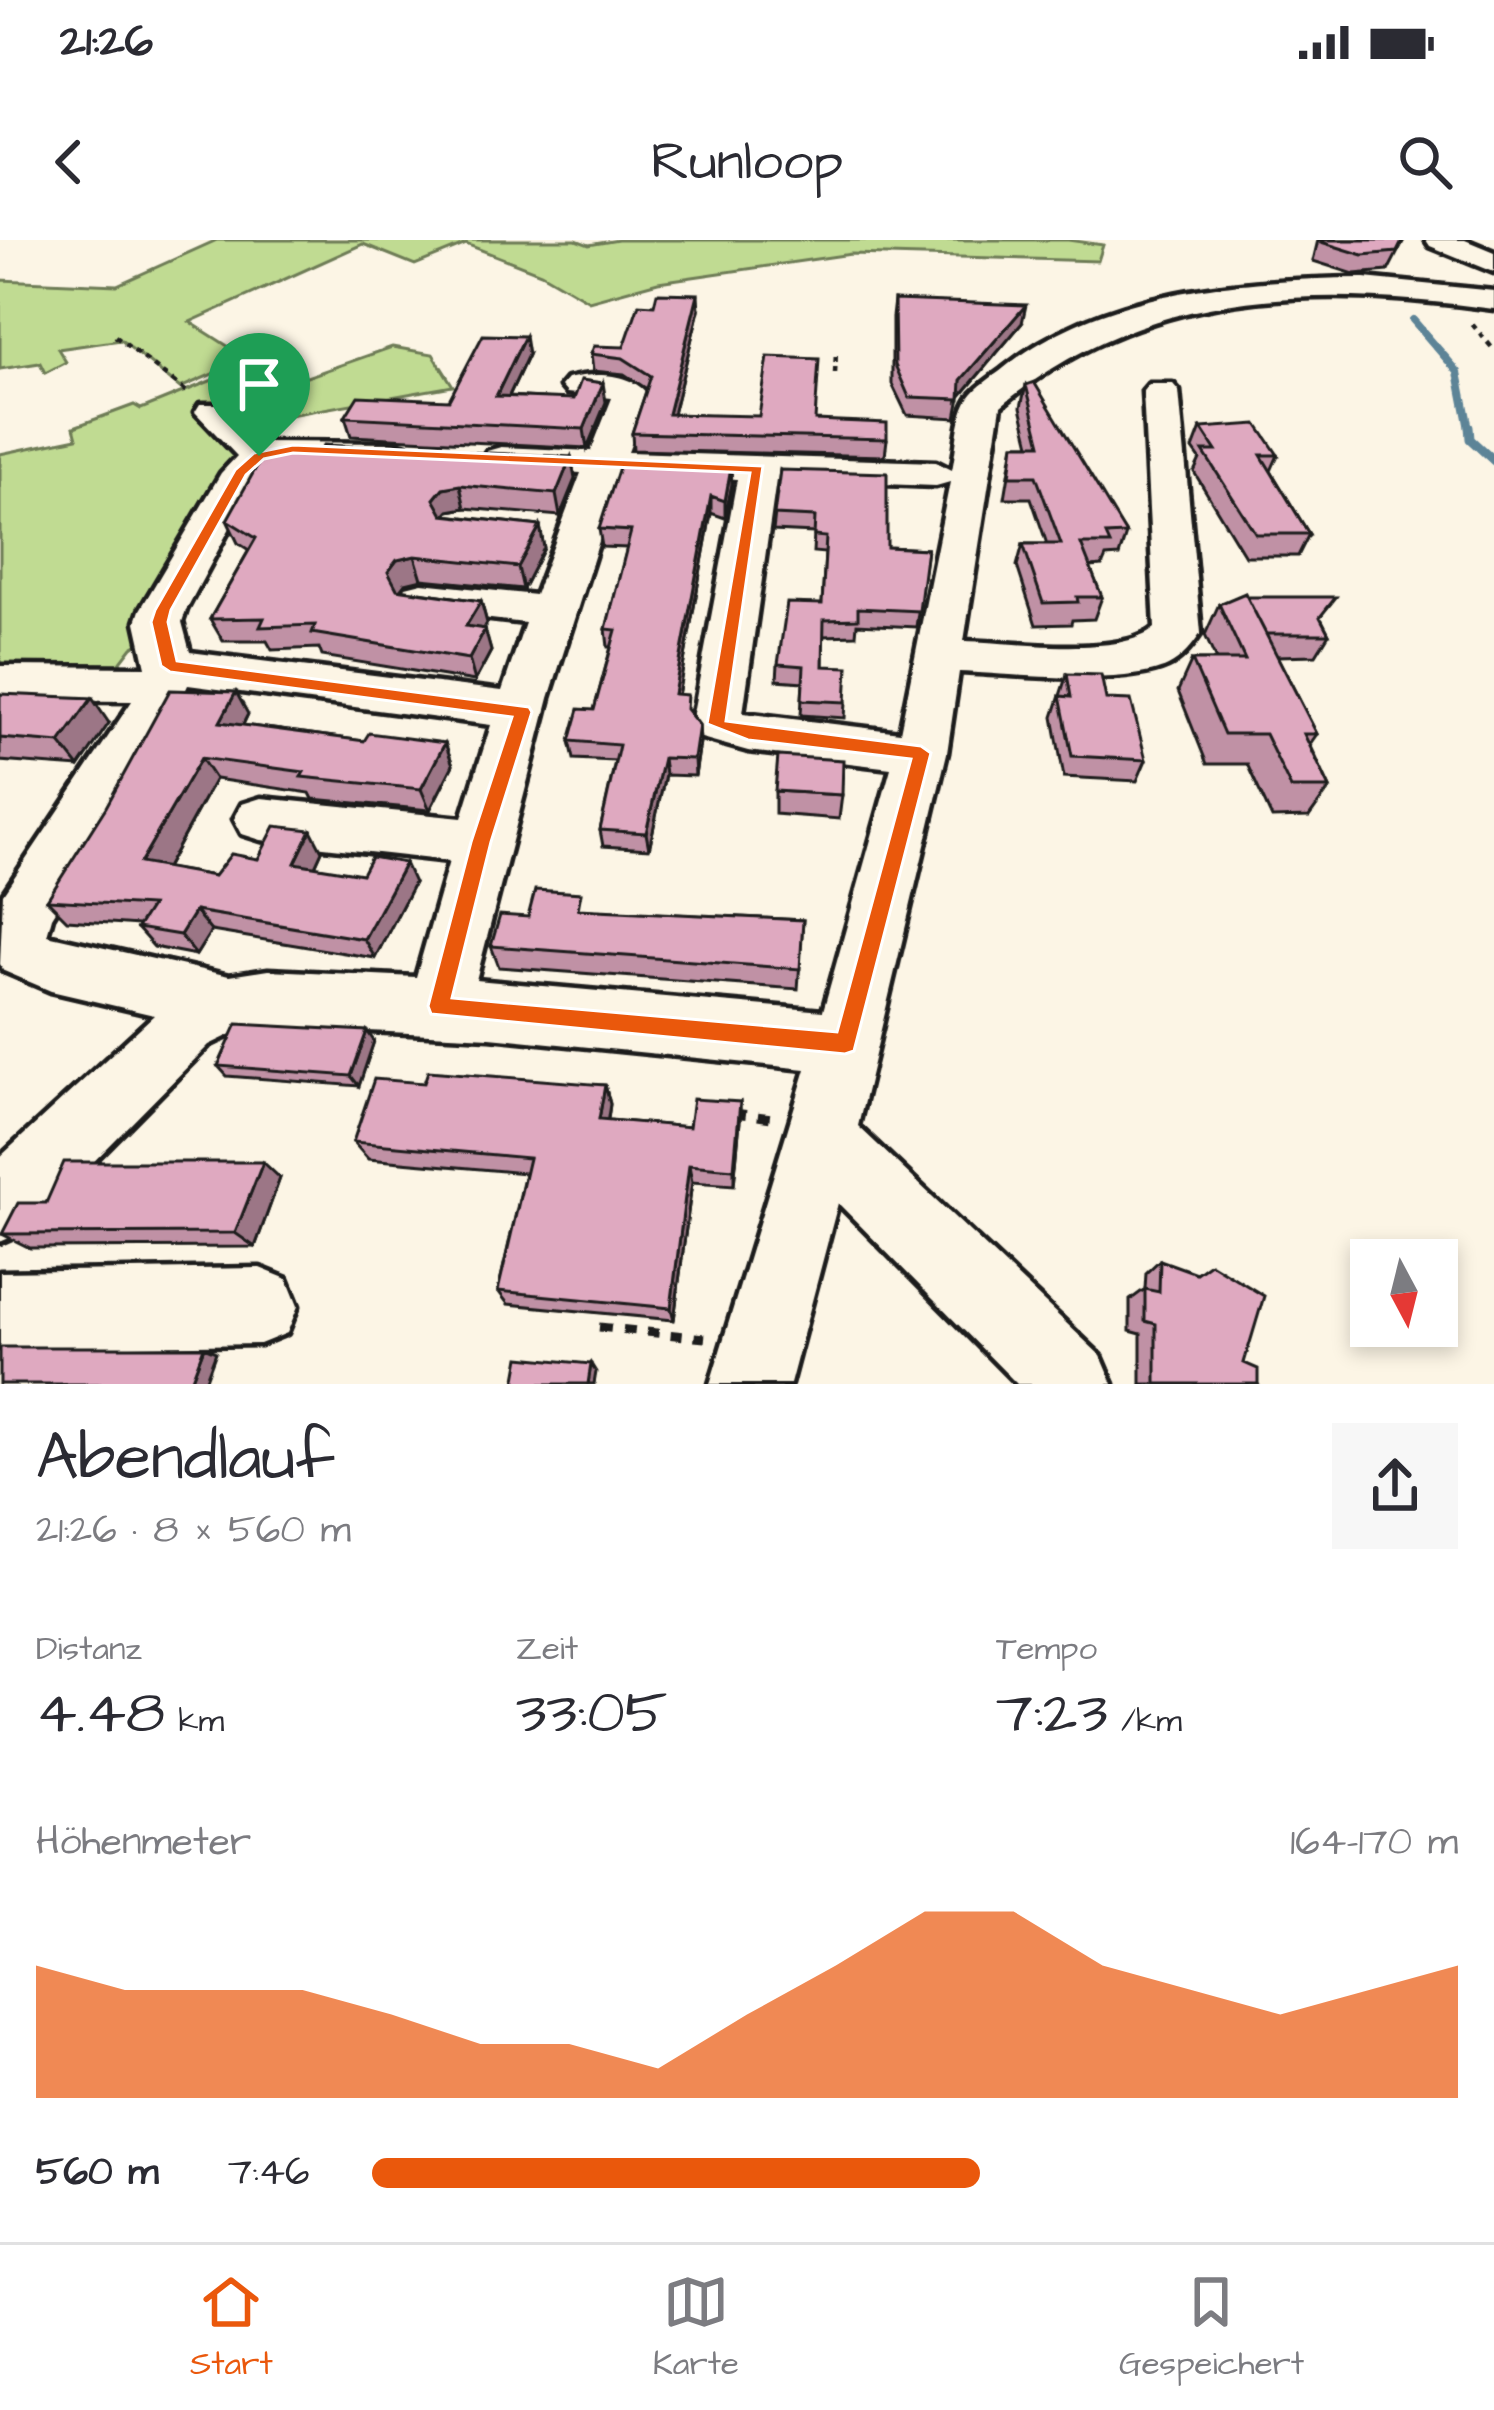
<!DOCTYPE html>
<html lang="de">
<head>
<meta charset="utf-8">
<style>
	:root { --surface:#fff; --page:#f7f7f7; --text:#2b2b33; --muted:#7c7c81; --line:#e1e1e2; --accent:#ea580c }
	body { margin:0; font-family:"Architects Daughter",sans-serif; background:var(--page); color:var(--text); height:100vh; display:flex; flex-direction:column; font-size:45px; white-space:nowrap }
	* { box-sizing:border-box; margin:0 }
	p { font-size:39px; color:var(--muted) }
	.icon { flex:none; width:66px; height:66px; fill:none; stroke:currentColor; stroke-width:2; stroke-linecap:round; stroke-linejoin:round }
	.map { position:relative; height:1144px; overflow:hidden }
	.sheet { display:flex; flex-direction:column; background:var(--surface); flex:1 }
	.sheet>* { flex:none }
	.needle { width:78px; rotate:173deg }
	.buttons { position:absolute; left:1350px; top:999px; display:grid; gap:24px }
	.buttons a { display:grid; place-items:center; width:108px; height:108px; border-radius:0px; background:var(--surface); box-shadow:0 6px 18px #0003; font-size:60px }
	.pin { position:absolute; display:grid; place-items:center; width:102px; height:102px; color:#fff; margin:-123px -51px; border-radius:50% 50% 50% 0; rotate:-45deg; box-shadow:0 0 12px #0007 }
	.pin .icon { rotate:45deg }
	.round { display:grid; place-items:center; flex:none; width:126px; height:126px; border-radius:0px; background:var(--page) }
	.headline { display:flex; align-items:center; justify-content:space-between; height:204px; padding:0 36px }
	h1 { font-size:66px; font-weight:600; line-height:90px }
	.metrics { display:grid; grid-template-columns:repeat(3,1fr); gap:18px; height:204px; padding:12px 36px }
	.metrics div { display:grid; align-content:center }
	.metrics b { font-size:60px; font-weight:600 }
	.metrics small { font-size:33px; font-weight:400 }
	.metrics p { font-size:33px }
	.chart { height:336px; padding:24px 36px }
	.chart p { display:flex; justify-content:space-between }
	.chart svg { width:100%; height:216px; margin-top:12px; fill:var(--accent); opacity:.7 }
	ul { padding:0 36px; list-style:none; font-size:39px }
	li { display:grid; grid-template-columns:192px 144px 1fr; align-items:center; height:90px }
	li i { height:30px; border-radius:15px; background:var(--accent) }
	.status { display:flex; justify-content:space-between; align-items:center; height:84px; padding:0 60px; background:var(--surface); direction:ltr }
	.status svg { height:33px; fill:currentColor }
	header { display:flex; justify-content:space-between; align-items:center; height:156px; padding:0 36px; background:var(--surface); font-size:54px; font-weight:600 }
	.tabs { display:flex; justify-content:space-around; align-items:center; height:168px; border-top:3px solid var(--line); background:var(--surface); font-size:33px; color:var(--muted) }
	.tabs a { display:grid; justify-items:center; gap:6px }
	.tabs .active { color:var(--accent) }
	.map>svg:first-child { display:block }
	.green { fill:#c0db92; stroke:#6e7c57; stroke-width:3 }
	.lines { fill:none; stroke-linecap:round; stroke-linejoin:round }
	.stream-far1 { stroke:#5d8497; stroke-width:8 }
	.stream { stroke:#5d8497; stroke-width:9 }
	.minor-casing { stroke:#1c1c1c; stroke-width:9 }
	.path-far1 { stroke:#1c1c1c; stroke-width:4.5; stroke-dasharray:6 6; stroke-linecap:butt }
	.path { stroke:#1c1c1c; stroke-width:9; stroke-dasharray:12 12; stroke-linecap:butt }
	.minor { fill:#fcf5e5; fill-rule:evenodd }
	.wall { fill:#c091a5; stroke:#1c1c1c; stroke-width:3 }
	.shaded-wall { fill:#9c7686; stroke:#1c1c1c; stroke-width:3 }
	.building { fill:#dfa9c0; stroke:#1c1c1c; stroke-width:3 }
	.route { fill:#ea580c; stroke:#fff; stroke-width:3; fill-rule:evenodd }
</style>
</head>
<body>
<div class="status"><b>21:26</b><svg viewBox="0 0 49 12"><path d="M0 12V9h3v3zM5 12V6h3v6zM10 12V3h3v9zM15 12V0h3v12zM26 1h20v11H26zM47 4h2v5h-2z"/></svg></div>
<header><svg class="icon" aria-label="back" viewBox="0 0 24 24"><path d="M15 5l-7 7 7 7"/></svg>Runloop<svg class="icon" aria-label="search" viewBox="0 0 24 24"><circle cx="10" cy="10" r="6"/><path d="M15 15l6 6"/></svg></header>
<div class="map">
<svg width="1494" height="1144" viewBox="0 0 1494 1144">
	<rect width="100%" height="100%" fill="#fcf5e5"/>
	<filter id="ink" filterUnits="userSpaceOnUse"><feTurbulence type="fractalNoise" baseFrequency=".00833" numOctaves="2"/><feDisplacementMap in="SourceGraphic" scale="24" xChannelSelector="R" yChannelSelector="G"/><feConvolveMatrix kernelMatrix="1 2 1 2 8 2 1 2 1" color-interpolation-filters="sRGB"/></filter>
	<g filter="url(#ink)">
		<path class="green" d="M217,0H576L589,5L618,0H1068L1103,5L1098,21L851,14L658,42L589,61L541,33L466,4L415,25L363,4L190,82L248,119L180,148L121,100L58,109L66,122L45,133L40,123L0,129V40L117,45Z
			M392,107L433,114L453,146L262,180L236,163L207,174L243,217L147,398L132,407L119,424L0,425V214L77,198L74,187L134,165L141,169L215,139L244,159Z"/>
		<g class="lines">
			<path class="stream-far1" d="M1413,80L1458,132L1469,189"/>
			<path class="stream" d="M1469,186L1470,199L1494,221"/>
			<g class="minor-casing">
				<path id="minor" d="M1426,0H1465L1494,12V32L1430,6Z
					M1364,38L1494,51V69C1317,45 1144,46 1001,166L964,401C1012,402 1120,418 1155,388L1143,151L1149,144H1173L1179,151L1201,393C1193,405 1181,420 1168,426C1123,447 1011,434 959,432L947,513L858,886L1101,1116L1113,1144H1017L838,963L790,1144H710L806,829L490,797L268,786L238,791L209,805L25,991L0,1002V917L154,775L51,751L4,731L0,724L3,654L132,461L0,460V426L146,427L136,382L140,370L221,233L237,216L195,172L200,164H226L266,202L394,203L407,206L413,214L407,222L394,225L273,224L256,239L186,370L182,382L190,412L502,451L525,383L422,371L406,367L400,357L406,347L422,343L535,355L581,233L487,227L482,219L487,211L501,207L591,211L612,158L567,153L561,146L567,139C594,132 632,132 649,156L628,212L936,222L952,230C957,209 957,176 969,158C977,146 993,137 1004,128C1102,49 1243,39 1364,38ZM620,235L737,239L691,484L698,497L748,511L891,528L823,771L476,740L549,458ZM776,240L936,246L950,242L900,492L743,473ZM188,445L491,485L462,578L261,558L242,564L234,579L242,594L261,600L449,621L416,737L268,730L229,736L47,695L52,677L166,491Z
					M260,1028L287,1039L298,1066L287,1093L260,1104L0,1108V1032Z"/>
			</g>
			<path class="path-far1" d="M1472,84L1494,110
				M115,96L188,153
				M835,134L836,112"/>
			<path class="path" d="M734,873L772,878
				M599,1087L705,1098"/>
			<use href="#minor" class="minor"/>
		</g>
		<path class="wall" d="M1318,0H1404L1388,31L1354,34L1313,21Z
			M894,60L1022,83L960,157L956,178L907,175L892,144V77Z
			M699,70L673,174L815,180L887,199L885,216L633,210L632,193L647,149L624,134L593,131L591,114L624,107Z
			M528,115L509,156L606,162L587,208L351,196L345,177L449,160Z
			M1026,145L1126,294L1119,316L1106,317L1102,326L1090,327L1102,357L1094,379L1072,380L1071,384L1036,385L1017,326L1023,304H1047L1031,258H1005L1014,204H1030L1021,167Z
			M1201,188L1278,215L1271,231L1309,294L1298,316H1245L1194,232L1200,219L1193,209Z
			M571,217L575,239L560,276L465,268L449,271L445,275L540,286L544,308L523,349L422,339L405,343L400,349L481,361L487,383L484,388L491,411L475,441L322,416L319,408L272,410L267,401H223L210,379L249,310L238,303L227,280Z
			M780,230L887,307L927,309L916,387L857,384L856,395L823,396V426L846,462L845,478L801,475L803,442L777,440L778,424L822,364L825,313L813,312L814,293L773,291Z
			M732,244L725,278L711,273L678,455L699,485L700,502L695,536L665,535L649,609L603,606L600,590L615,521L574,519L570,501L594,470L611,407H608L606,389L627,308L602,307L599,289Z
			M1247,357L1322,380L1329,394L1316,415L1277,416L1317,494L1310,504L1330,548L1309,577L1272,578L1247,524H1207L1178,451L1192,420H1216L1205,395L1219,364Z
			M1067,434L1106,459L1146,520L1137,541L1064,537L1053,477Z
			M0,454L109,483L79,527L0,521Z
			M248,474L243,485L364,501L445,503L453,525L430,570L313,559L310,553L215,539L166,628L214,636L258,619L322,611L315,627L414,643L375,718L211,691L196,715L154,707L137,688L139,685L67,680L47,660Z
			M775,551L842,555L839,579L775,574Z
			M585,670L803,680L798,749L499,727L491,706L528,677Z
			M374,801L359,846L227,836L218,826Z
			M424,843L605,845L610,864L608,880L689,887L740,862V881L734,945L692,942L674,1080L508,1064L498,1051L525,933L368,919L353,902Z
			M280,938L255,1007L30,1008L2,994L46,963Z
			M1160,1020L1244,1123L1258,1144H1141V1094L1130,1091V1060L1145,1049L1146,1033Z"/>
		<path class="shaded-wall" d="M698,54L699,70L669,190L668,174Z
			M1026,65L1022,83L958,159L961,140Z
			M525,96L528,115L500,175L496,156Z
			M603,143L606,162L587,208L584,189Z
			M571,217L575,239L560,276L556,254Z
			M731,227L732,244L725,278V261Z
			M460,245L465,268L449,271L440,281L434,259L443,248Z
			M711,256V273L675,472L674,454Z
			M540,286L544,308L523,349L518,327Z
			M415,316L422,339L405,343L396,355L388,332L397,320Z
			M481,361L487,383L473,409L466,386Z
			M485,389L491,411L475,441L469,419Z
			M236,452L248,474L233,504L220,482Z
			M92,458L109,483L79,527L60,503Z
			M699,485L700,502L695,536L694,519Z
			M445,503L453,525L430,570L421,549Z
			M201,518L215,539L157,644L140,623Z
			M663,518L665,535L649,609L646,593Z
			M311,590L322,611L307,644L295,623Z
			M405,623L414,643L375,718L364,699Z
			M195,671L211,691L196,715L180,695Z
			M367,791L374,801L359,846L351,836Z
			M605,845L610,864L605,897L599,879Z
			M740,862V881L734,945V929Z
			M263,922L280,938L255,1007L235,993Z
			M689,925L692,942L674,1080L671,1068Z
			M204,1107L216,1112L204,1144H190Z
			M591,1124L596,1132L594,1144H588Z"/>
		<path class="building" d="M1322,0H1403L1397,12L1363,15L1321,2Z
			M657,53L698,54L668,174L759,176L768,117L819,119L815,180L887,183V199L632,193L651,136L623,118L591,114L594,106L624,107L639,64L654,65Z
			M894,60L1026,65L961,140L960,159L909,157L895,125Z
			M483,95L525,96L496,156L574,159L581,140L603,143L584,189L345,177L358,156L449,160Z
			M1034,142L1126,294L1106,295L1110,304H1081L1102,357H1077L1078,362L1043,363L1023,304H1061L1036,236H1010L1014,204H1041L1026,145Z
			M1257,184L1278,215H1261L1309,294H1256L1203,211H1216L1201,188Z
			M324,205L571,217L556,254L460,245L443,248L434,259L443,275L540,286L518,327L415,316L397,320L388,332L397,349L481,361L466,386L485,389L469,419L312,393L315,385L260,387L264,378L210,379L256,298L227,280L262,217L320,212Z
			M620,224L731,227L725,261L711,256L674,454L687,455L686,469L699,485L694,519L663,518L646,593L600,590L619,505L570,501L579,469L594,470L616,390L606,389L631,291L599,289Z
			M780,230L887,233V307L927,309L919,371L858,368V379L824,380L823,426L848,427L846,462L802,460L804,426L778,424L787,363L822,364L826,297L814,296L815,277L774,275Z
			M1245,353L1317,494H1304L1330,548H1291L1265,494H1224L1192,420H1245L1219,364Z
			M1247,357H1336L1320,377L1329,394H1266Z
			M1067,434L1101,435L1106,459L1131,460L1146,520L1072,516L1060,456L1071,457Z
			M170,450L236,452L220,482L364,501L369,493L445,503L421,549L301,537L304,532L201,518L140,623L214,636L231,614L258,619L275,586L311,590L295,623L362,634L371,617L405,623L364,699L195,671L180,695L137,688L151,666L47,660L106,567Z
			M0,454L92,458L60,503L0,498Z
			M778,516L843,520L842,555L775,551Z
			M535,650L581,653L578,669L803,680L800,729L491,706L500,675L528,677Z
			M237,784L367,791L351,836L218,826Z
			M428,831L605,845L599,879L689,887L693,859L740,862L734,929L689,925L671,1068L498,1051L529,918L353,902L374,839L424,843Z
			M64,922H263L235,993L2,994L18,963H46Z
			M1160,1020L1196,1033L1210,1023L1264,1056L1244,1123L1258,1129V1144H1156V1084L1145,1081V1049L1159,1052Z
			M0,1107H204L190,1144H0Z
			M520,1117L591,1124L588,1144H515Z"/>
	</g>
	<path class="route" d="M293,205L763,226L726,481L921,506L931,513L854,811L845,814L431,774L428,766L471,602L512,477L170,432L161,426L151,382L155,370L235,230L254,213ZM293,213L750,233L707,484L748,500L911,519L837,792L452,758L491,602L532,472L529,467L177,421L168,382L171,370L246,235L264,219Z"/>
</svg>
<div class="buttons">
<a><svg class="needle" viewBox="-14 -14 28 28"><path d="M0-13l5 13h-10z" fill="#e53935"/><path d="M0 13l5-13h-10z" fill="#7c7c81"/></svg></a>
</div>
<div class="pin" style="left:259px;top:216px;background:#1e9e55"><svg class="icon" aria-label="arrive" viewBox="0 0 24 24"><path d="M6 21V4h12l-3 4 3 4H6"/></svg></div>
</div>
<section class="sheet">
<div class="headline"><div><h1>Abendlauf</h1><p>21:26 · 8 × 560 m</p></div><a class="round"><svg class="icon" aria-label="share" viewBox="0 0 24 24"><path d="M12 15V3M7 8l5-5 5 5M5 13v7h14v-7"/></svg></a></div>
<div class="metrics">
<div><p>Distanz</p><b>4.48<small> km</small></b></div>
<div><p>Zeit</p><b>33:05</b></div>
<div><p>Tempo</p><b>7:23<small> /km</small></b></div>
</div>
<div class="chart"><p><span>Höhenmeter</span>164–170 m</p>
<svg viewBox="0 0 160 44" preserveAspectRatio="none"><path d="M0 44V17L10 22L20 22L30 22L40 27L50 33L60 33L70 38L80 27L90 17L100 6L110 6L120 17L130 22L140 27L150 22L160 17V44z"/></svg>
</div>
<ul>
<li><b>560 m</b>7:46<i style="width:56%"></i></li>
</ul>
</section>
<nav class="tabs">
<a class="active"><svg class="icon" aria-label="home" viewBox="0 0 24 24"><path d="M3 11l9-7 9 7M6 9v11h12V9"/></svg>Start</a>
<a><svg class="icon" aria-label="map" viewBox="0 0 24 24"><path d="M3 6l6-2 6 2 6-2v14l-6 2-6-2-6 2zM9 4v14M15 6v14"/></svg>Karte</a>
<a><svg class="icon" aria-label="saved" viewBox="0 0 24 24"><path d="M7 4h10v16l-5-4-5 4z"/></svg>Gespeichert</a>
</nav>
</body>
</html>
